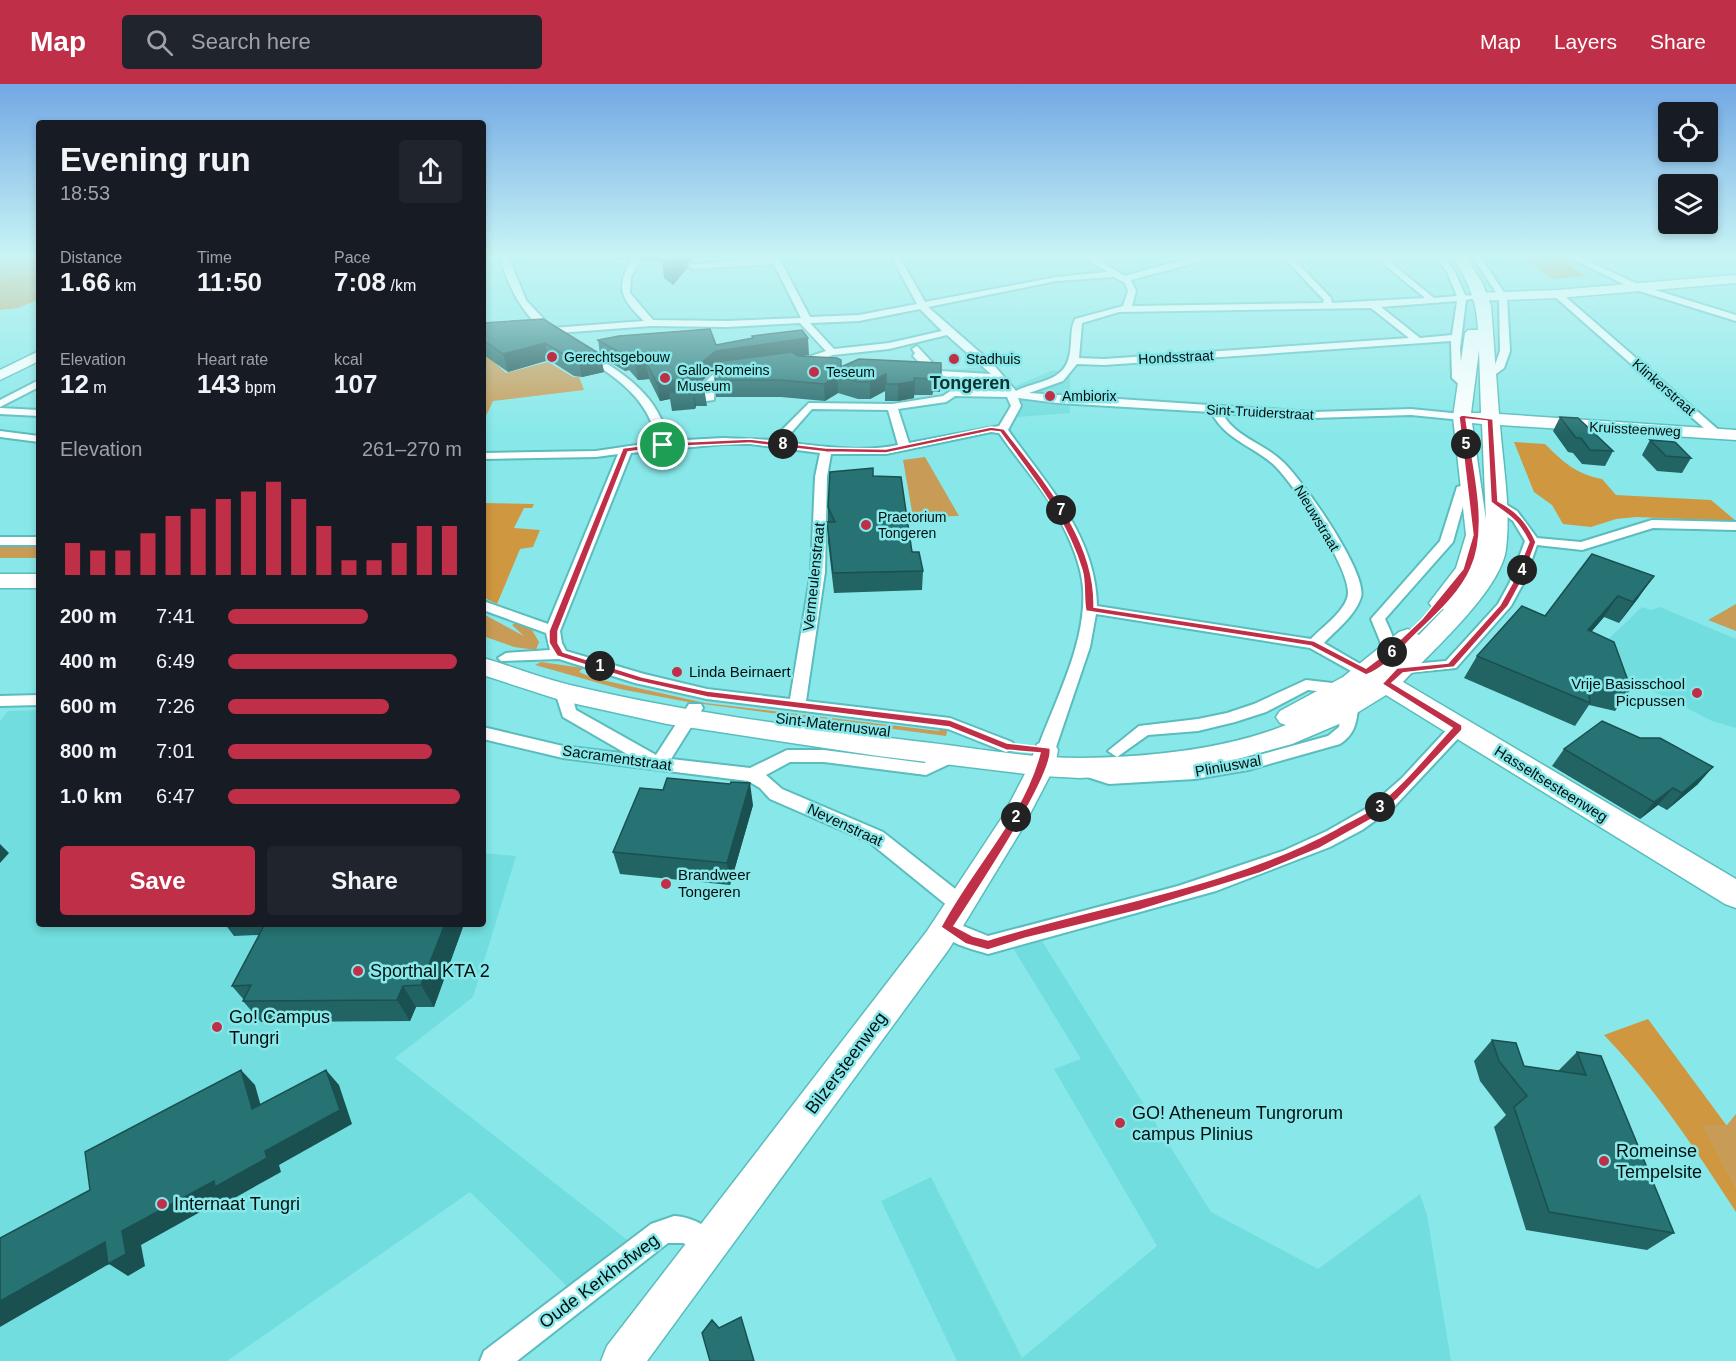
<!DOCTYPE html>
<html lang="en">
<head>
<meta charset="utf-8">
<style>
	:root { --surface:#171b24; --page:#20242c; --text:#f1f3f6; --muted:#9ea1a6; --accent:#bf2f48 }
	body { margin:0; font-family:Helvetica,sans-serif; background:var(--page); color:var(--text); height:100vh; display:flex; flex-direction:column; font-size:22px; white-space:nowrap }
	* { box-sizing:border-box; margin:0 }
	p { font-size:20px; color:var(--muted) }
	.icon { flex:none; width:33px; height:33px; fill:none; stroke:currentColor; stroke-width:2; stroke-linecap:round; stroke-linejoin:round }
	.map { position:relative; flex:1; overflow:hidden }
	.details { position:absolute; left:36px; top:36px; width:450px; height:807px; display:flex; flex-direction:column; background:var(--surface); border-radius:6px; box-shadow:0 3px 9px #0003 }
	.details>* { flex:none }
	.buttons { position:absolute; left:1658px; top:18px; display:grid; gap:12px }
	.buttons a { display:grid; place-items:center; width:60px; height:60px; border-radius:6px; background:var(--surface); box-shadow:0 3px 9px #0003; font-size:30px }
	.pin { position:absolute; display:grid; place-items:center; width:51px; height:51px; color:#fff; margin:-26px; border:3px solid #fff; border-radius:50%; box-shadow:0 2px 6px #0007 }
	.km { position:absolute; width:30px; height:30px; margin:-15px; border-radius:50%; background:#222; color:#fff; font-size:16px; line-height:30px; text-align:center }
	.round { display:grid; place-items:center; flex:none; width:63px; height:63px; border-radius:6px; background:var(--page) }
	.headline { display:flex; align-items:center; justify-content:space-between; height:102px; padding:0 24px }
	h1 { font-size:33px; font-weight:700; line-height:45px }
	.figures { display:grid; grid-template-columns:repeat(3,1fr); gap:9px; height:102px; padding:6px 24px }
	.figures div { display:grid; align-content:center }
	.figures b { font-size:26px; font-weight:700 }
	.figures small { font-size:16px; font-weight:400 }
	.figures p { font-size:16px }
	.chart { height:168px; padding:12px 24px }
	.chart p { display:flex; justify-content:space-between }
	.chart svg { width:100%; height:108px; margin-top:6px; stroke:var(--accent); stroke-width:6 }
	.primary-button { display:flex; gap:12px; margin-top:auto; padding:12px 24px }
	.primary-button a { flex:1; height:69px; border-radius:6px; background:var(--accent); color:#fff; font-size:24px; font-weight:700; line-height:69px; text-align:center }
	.primary-button a+a { background:var(--page); color:var(--text) }
	ul { padding:0 24px; list-style:none; font-size:20px }
	li { display:grid; grid-template-columns:96px 72px 1fr; align-items:center; height:45px }
	li i { height:15px; border-radius:8px; background:var(--accent) }
	header { display:flex; align-items:center; gap:36px; box-sizing:border-box; height:84px; padding:0 30px; background:var(--accent); color:#fff }
	header strong { font-size:28px }
	nav { display:flex; gap:33px; margin-inline-start:auto; font-size:21px }
	.search { width:420px; height:54px; background:var(--page); display:flex; align-items:center; gap:15px; box-sizing:border-box; padding:0 21px; border-radius:6px; color:var(--muted); font-size:22px }
	.map>svg:first-child { display:block }
	.built { fill:#71ddde }
	.green { fill:#c89b56 }
	.forest { fill:#ce9740 }
	.lines { fill:none; stroke-linecap:round; stroke-linejoin:round }
	.street-casing { stroke:#5bbcbd; stroke-width:4 }
	.secondary-casing { stroke:#5bbcbd; stroke-width:3 }
	.primary-casing { stroke:#5bbcbd; stroke-width:3 }
	.street { fill:#fff; fill-rule:evenodd }
	.secondary { fill:#fff; fill-rule:evenodd }
	.primary { fill:#fff; fill-rule:evenodd }
	.wall { fill:#226364 }
	.shaded-wall { fill:#1b5051 }
	.building { fill:#277374; stroke:#1b5051; stroke-width:1.5 }
	.route { fill:#bf2f48; stroke:#fff; stroke-width:1.5; fill-rule:evenodd }
	.poi-dot { fill:#bf2f48; stroke:#88e8e9; stroke-width:2 }
	.labels { text-anchor:middle; stroke-width:5; stroke-linejoin:round; paint-order:stroke }
	.far-poi-label { font-size:14px; fill:#001010; stroke:#88e8e9; text-anchor:start }
	.far-street-label { font-size:14px; fill:#001010; stroke:#88e8e9 }
	.street-label { font-size:15px; fill:#001010; stroke:#88e8e9 }
	.poi-label { font-size:15px; fill:#001010; stroke:#88e8e9; text-anchor:start }
	.far-district-label { font-size:18px; font-weight:bold; fill:#113030; stroke:#88e8e9 }
	.near-poi-label { font-size:18px; fill:#001010; stroke:#88e8e9; text-anchor:start }
	.near-street-label { font-size:18px; fill:#001010; stroke:#88e8e9 }
</style>
</head>
<body>
<header>
<strong>Map</strong>
<div class="search"><svg class="icon" aria-label="search" viewBox="0 0 24 24"><circle cx="10" cy="10" r="6"/><path d="M15 15l6 6"/></svg>Search here</div>
<nav><a>Map</a><a>Layers</a><a>Share</a></nav>
</header>
<div class="map">
<svg width="1736" height="1277" viewBox="0 0 1736 1277">
	<rect width="100%" height="100%" fill="#88e8e9"/>
	<path class="built" d="M980,283L1007,306L1053,286L1070,290V329L1018,333L1010,313H963L940,287Z
		M1642,523L1651,526L1660,523L1736,555V644L1712,637L1604,582L1602,561Z
		M39,626V840H483V769L516,772L473,913L395,974L630,1158L567,1202L470,1108L227,1277H0V637L8,627Z
		M1042,857L1211,1128L1318,1185L1420,1110L1427,1131L1451,1277H957L881,1117L931,1093L1022,1274L1157,1162L1054,985L1081,975L1013,864Z"/>
	<path class="green" d="M0,172H39V181L0,197Z
		M21,200H39V215L18,224L0,226V205Z
		M527,262L533,269L496,280L506,289L548,278L573,293H579L584,306L493,317L483,338V266Z
		M925,373L959,432L913,433L903,376Z
		M0,460H39V474H0Z
		M1736,520V547L1708,536Z
		M483,530L524,552L512,541L515,539L532,546L539,558L536,566L514,563L483,552Z
		M541,578L583,584L579,588L593,594L705,619L939,647L941,643L948,644L946,652L688,618L620,605L535,581Z
		M1736,1030V1103L1701,1040L1726,1042Z"/>
	<path class="forest" d="M1522,172H1562L1579,182H1570L1587,192L1552,195Z
		M39,181V200L0,205V197Z
		M1514,358L1545,360C1563,378 1576,390 1602,395L1616,411L1711,416L1736,437L1636,433L1616,435L1591,443L1563,440L1552,421L1534,408Z
		M483,419L534,420L532,424H524L514,444L540,446L533,463L520,465L497,520L483,513Z
		M1648,935L1727,1042L1702,1041L1736,1103V1128C1695,1065 1656,1005 1604,951Z"/>
	<g class="lines">
		<g class="street-casing">
			<path id="street" d="M500,172H508L526,216L552,244L644,237C619,213 615,202 634,172H642L631,193L630,209L653,236L727,237L801,234L774,180L692,185L689,181L778,172L810,233L859,231L917,220L891,172H899L925,218L1056,193L1107,188L1082,172H1092L1125,192C1157,183 1188,172 1221,172L1131,196L1136,207L1132,222L1323,219L1324,216L1282,172H1291L1331,214L1332,219L1425,214L1374,172H1383L1434,214L1457,212L1446,186L1435,172H1443L1454,186L1465,211L1479,213L1466,216L1460,264L1462,293L1470,299V303H1462L1452,294L1451,257L1104,281L1077,280L1063,297L1029,309L1313,328L1411,325L1462,330L1467,333L1462,336L1411,331L1313,334L1222,329C1236,354 1262,358 1282,377C1302,395 1368,489 1361,513C1356,531 1336,546 1324,559L1374,588L1372,592H1360L1310,564L1096,530L1090,563L1075,607L1055,666L1046,672L1037,666C1055,616 1087,558 1083,504C1081,477 1066,446 1053,423C1037,397 1016,374 999,349L991,348L886,370H831L827,393L825,488L806,617L950,634L1012,658L1014,662L1012,666L1006,668L948,645L707,615L635,599L559,575L501,577L498,574L506,569L550,566L546,549L483,526V517L548,540L618,370L596,373L483,375V369L596,367L657,358C649,314 617,294 581,271V267H587C624,290 660,312 668,357L723,354L772,356L809,319L892,320L943,312L952,306L1004,307L997,297L915,290V286H927L913,272L915,269L912,265L917,262L940,287L991,290L947,251L889,265L833,271L800,282L795,279L797,277L826,267L800,239L727,243L651,242L558,249L554,253L536,250V246L541,245C520,225 507,201 500,172ZM1114,193L1125,199L1128,207L1123,222L1075,235C1070,245 1072,257 1070,268C1066,299 1037,296 1016,307L992,279L928,223L1056,197ZM1457,217L1452,251L1420,254L1381,223ZM1371,224L1409,254L1104,275L1079,274L1082,239L1119,228ZM920,225L942,247L889,259L834,265L810,239L859,237ZM955,312L1007,313L1011,322L999,342L909,359L898,325L946,318ZM1018,314L1058,319L1211,328C1226,356 1251,361 1273,380C1293,398 1350,484 1348,510C1346,527 1322,543 1311,555L1097,522C1096,451 1046,400 1008,346L1021,322ZM812,325L888,326L898,361C862,369 820,362 783,358ZM723,360H750L820,369L815,393L811,488L790,615L707,605L644,590L566,567L562,559L560,547L631,369Z
				M1472,172H1480L1507,213L1510,267L1504,284L1488,296L1483,293L1495,281L1500,267L1499,213Z
				M1566,172H1577L1642,202L1736,231V237L1636,206Z
				M1554,208H1560L1721,348V352H1713L1554,212Z
				M732,284L737,287L736,289L725,291L715,299L714,316L682,320V316L705,312V298L718,286Z
				M39,296V303L0,323V316Z
				M0,324L39,326V332L0,330Z
				M0,347L39,352V358L0,353Z
				M1472,399L1478,403L1467,408L1453,458L1385,535C1391,548 1399,563 1393,575H1383L1380,557L1371,535L1440,457L1457,403Z
				M1495,414L1517,427L1537,454L1581,458L1652,436L1736,438V446L1653,444L1582,466L1537,461L1524,498L1511,522L1456,584L1395,590L1392,586L1395,582L1400,581L1446,577L1498,520L1510,498L1525,457L1513,437L1491,421L1489,418Z
				M0,453H39V461H0Z
				M1306,596L1341,600L1349,605L1341,610L1308,606L1266,628L1235,638L1198,647L1148,651L1117,673L1108,667L1139,642L1198,635L1227,629L1254,620Z
				M563,603L571,608L576,626L656,671L689,620H701L703,624L671,675L750,684L787,666H824L924,679L946,668H958L961,672L958,676L926,691L824,678H790L766,691L782,705L883,748L968,815L971,821L968,827L961,829L954,827L869,758L770,715L760,704L748,697L563,674L483,655V643L563,662L627,670L563,633L555,608Z
				M39,611V621L0,622V612Z
				M1350,618L1358,623C1357,639 1354,651 1340,660L1248,686L1195,695L1109,700L1078,690L1075,686L1078,682L1084,680L1109,688L1195,683L1248,674L1328,652L1339,643L1342,623Z
				M1459,637L1465,639L1467,643L1465,647L1393,724L1362,746L1330,763L1216,807L988,870C972,865 944,859 936,843L939,837L946,835L988,852L1178,802L1283,767L1327,747L1369,723L1402,694L1453,639Z
				M674,1132C692,1133 715,1144 722,1160L718,1169L709,1173L683,1159H668L517,1277H480L484,1267L651,1140Z"/>
		</g>
		<g class="secondary-casing">
			<path id="secondary" d="M1736,191V199L1557,214L1475,217L1469,213L1475,209L1557,206Z
				M39,267V277L0,296V286Z
				M1046,657L1055,660L1058,666L1055,682L1022,745L949,865L647,1277H601L607,1262L927,847L1003,732L1029,682L1037,660Z"/>
		</g>
		<g class="primary-casing">
			<path id="primary" d="M1452,172H1465L1482,198L1491,222L1499,330L1736,346V356L1500,341C1503,381 1511,425 1506,465C1501,506 1432,567 1403,598L1736,795V824L1725,820L1386,611L1339,640L1292,660L1223,679L1147,690L1080,694L1042,692L878,672L667,640L563,617L483,591V574C512,582 540,594 570,601C682,628 799,643 914,657C969,663 1025,674 1081,674C1148,673 1223,666 1286,641L1280,639L1276,633L1280,627L1343,593L1399,548L1408,545L1419,551L1444,525L1433,524L1429,519L1456,484L1466,451L1453,333L1465,249L1468,246H1478C1477,216 1468,197 1452,172ZM1479,266L1481,329H1471ZM1472,339L1482,340L1486,436Z
				M0,490H39V504H0Z"/>
		</g>
		<use href="#street" class="street"/>
		<use href="#secondary" class="secondary"/>
		<use href="#primary" class="primary"/>
	</g>
	<path class="wall" d="M616,172H632L629,176H617Z
		M641,172H697L692,178L687,179L688,183L673,201L664,194L662,178L642,177Z
		M483,244L600,270L598,256L716,261L752,254V252L809,271L801,272L841,283L941,292L940,308H933L932,311H914V314L898,317H885V307L870,315H858L838,309L825,317L781,313H716L715,296V286L703,296V301L704,303L707,322H696L695,325L672,327L670,315L660,317L649,295L638,296L629,286L625,287L601,273L604,288L582,293L574,292L549,276L508,288L485,272L483,263Z
		M1560,333L1613,367L1605,382L1582,380L1573,369L1568,368L1553,347Z
		M1650,356L1691,374L1682,389L1657,387L1642,371Z
		M873,392L923,487L922,506L834,509L828,458V423Z
		M1592,470L1639,513L1619,539L1604,533L1591,548L1631,605L1615,627L1589,621L1575,642L1464,594L1477,572L1545,532Z
		M1564,665L1698,700L1667,726L1658,721L1640,735L1552,682Z
		M730,700L753,721L730,801L620,790L613,768L663,706Z
		M225,840H464L434,923H416L410,937L261,938L243,917L244,916L232,902L259,851L234,852Z
		M1492,956L1524,982L1558,987L1577,968L1674,1149L1647,1166L1526,1146L1494,1043L1506,1031L1480,997L1474,977Z"/>
	<path class="shaded-wall" d="M678,172H697L692,178L687,179L688,183L673,201L671,181Z
		M808,254L809,271L718,284L703,296V303L693,304L696,322L695,325L693,307L669,308L670,315L660,317L657,299L701,279L716,267Z
		M545,259L549,276L508,288L503,270Z
		M626,269L629,286L625,287L622,270Z
		M600,270L604,288L582,293L578,275Z
		M646,278L649,295L638,296L635,279Z
		M886,290L885,307L870,315V298Z
		M838,292V309L825,317L824,300Z
		M934,292L933,308L932,311L933,295Z
		M915,297L914,314L898,317V300Z
		M1654,492L1639,513L1619,539L1633,518Z
		M1618,512L1604,533L1574,568L1588,546Z
		M1713,683L1698,700L1667,726L1682,709Z
		M750,699L753,721L730,801L727,779Z
		M1673,704L1658,721L1640,735L1654,718Z
		M0,760L9,769L0,779Z
		M445,840H464L434,923L421,901Z
		M403,902L416,923L410,937L397,916Z
		M241,986L255,1001L266,1040L252,1025Z
		M326,986L339,1001L352,1040L279,1081L281,1088L231,1116L227,1113L141,1161L145,1182L128,1192L109,1180L0,1243V1217L122,1147Z"/>
	<path class="building" d="M663,172H678L671,181L661,175Z
		M543,235L600,270L578,275L570,274L545,259L503,270L483,256L484,239Z
		M710,245L716,261L753,254L752,252L802,246L808,254L716,267L701,279V292L657,299L646,278L635,279L626,269L622,270L598,256L619,252Z
		M792,268L798,272L837,274L841,276V283L859,275L941,279V292H934L933,295L914,294L915,297L898,300H886V290L870,298H858L838,292L824,300L780,296H715V283L724,277Z
		M703,301L704,303L693,304V307L669,308Z
		M1560,333L1578,334L1613,367L1590,366L1581,354H1576Z
		M1650,356L1675,358L1691,374L1666,372Z
		M873,384V392L901,393L912,468H919L923,487L833,489L827,438H835L828,423L830,388Z
		M1592,470L1654,492L1633,518L1618,512L1588,546L1614,558L1631,605L1587,596L1590,619L1477,572L1522,522L1545,532Z
		M1602,637L1640,654H1660L1713,683L1682,709L1673,704L1654,718L1564,665Z
		M667,694L730,700L731,698L750,699L727,779L613,768L640,704L663,706Z
		M265,840H445L421,901L403,902L397,916L243,917L251,901L232,902Z
		M1492,956L1516,959L1524,982L1586,991L1577,968L1601,972L1674,1149L1549,1128L1514,1023L1527,1012L1499,977Z
		M241,986L252,1025L326,986L340,1026L265,1067L267,1074L215,1103L214,1097L122,1147L126,1170L108,1180L105,1158L0,1217V1154L90,1106L85,1068Z
		M741,1233L754,1277H710L702,1249L712,1236L719,1244Z"/>
	<linearGradient id="sky" x2="0" y2="1"><stop stop-color="#72a8e4"/><stop offset="0.49" stop-color="#c9f5f5"/><stop offset="1" stop-color="#c9f5f5" stop-opacity="0"/></linearGradient>
	<rect width="1736" height="351" fill="url(#sky)"/>
	<path class="route" d="M1462,331L1493,335L1498,417C1517,427 1527,438 1536,458L1521,498L1508,522L1454,583L1403,589L1392,599L1462,641V646L1398,714L1379,731L1320,764L1260,789L1140,826L1026,854L988,866L966,860L941,843C971,785 1023,734 1040,669L1006,666L949,643L707,613L637,597L557,572L549,559V547L623,364L663,359L750,355L826,364L886,365L991,343L1004,345C1043,396 1096,455 1094,523L1314,557L1366,584L1385,570L1422,535L1463,485L1473,451L1459,333ZM1466,335L1487,337L1491,418C1511,434 1516,433 1529,458L1513,498L1500,521L1448,579L1397,584L1382,600L1452,644C1427,671 1402,703 1372,725C1361,733 1347,738 1336,745C1228,804 1104,820 988,856L973,852L954,842C972,814 1056,689 1050,664L1007,659L950,636L707,607L642,593L563,568L558,559V547L628,368L663,363L750,359L826,368L886,369L991,347L1000,348C1032,392 1066,433 1082,486C1086,500 1083,514 1086,527L1311,562L1366,591C1387,583 1403,562 1419,547C1437,530 1461,508 1471,484C1490,443 1472,380 1466,335Z"/>
	<g class="poi-dot">
		<circle cx="552" cy="273" r="6"/>
		<circle cx="954" cy="275" r="6"/>
		<circle cx="814" cy="288" r="6"/>
		<circle cx="665" cy="294" r="6"/>
		<circle cx="1050" cy="312" r="6"/>
		<circle cx="866" cy="441" r="6"/>
		<circle cx="677" cy="588" r="6"/>
		<circle cx="1697" cy="609" r="6"/>
		<circle cx="666" cy="800" r="6"/>
		<circle cx="358" cy="887" r="6"/>
		<circle cx="217" cy="943" r="6"/>
		<circle cx="1120" cy="1039" r="6"/>
		<circle cx="1604" cy="1077" r="6"/>
		<circle cx="162" cy="1120" r="6"/>
	</g>
	<g class="labels">
		<g class="far-poi-label">
			<text x="564" y="278">Gerechtsgebouw</text>
			<text x="966" y="280">Stadhuis</text>
			<text x="677" y="291">Gallo-Romeins<tspan x="677" dy="16">Museum</tspan></text>
			<text x="826" y="293">Teseum</text>
			<text x="1062" y="317">Ambiorix</text>
			<text x="878" y="438">Praetorium<tspan x="878" dy="16">Tongeren</tspan></text>
		</g>
		<g class="far-street-label">
			<text transform="translate(1176 273) rotate(-3)" y="5">Hondsstraat</text>
			<text transform="translate(1664 303) rotate(41)" y="5">Klinkerstraat</text>
			<text transform="translate(1260 328) rotate(3)" y="5">Sint-Truiderstraat</text>
			<text transform="translate(1635 345) rotate(3)" y="5">Kruissteenweg</text>
			<text transform="translate(1317 434) rotate(59)" y="5">Nieuwstraat</text>
		</g>
		<g class="street-label">
			<text transform="translate(814 493) rotate(-84)" y="5">Vermeulenstraat</text>
			<text transform="translate(833 641) rotate(7)" y="5">Sint-Maternuswal</text>
			<text transform="translate(617 674) rotate(8)" y="5">Sacramentstraat</text>
			<text transform="translate(1228 682) rotate(-10)" y="5">Pliniuswal</text>
			<text transform="translate(1551 700) rotate(32)" y="5">Hasseltsesteenweg</text>
			<text transform="translate(845 741) rotate(25)" y="5">Nevenstraat</text>
		</g>
		<g class="poi-label">
			<text x="689" y="593">Linda Beirnaert</text>
			<text x="1685" y="605" text-anchor="end">Vrije Basisschool<tspan x="1685" dy="17">Picpussen</tspan></text>
			<text x="678" y="796">Brandweer<tspan x="678" dy="17">Tongeren</tspan></text>
		</g>
		<g class="far-district-label">
			<text x="970" y="305">Tongeren</text>
		</g>
		<g class="near-poi-label">
			<text x="370" y="893">Sporthal KTA 2</text>
			<text x="229" y="939">Go! Campus<tspan x="229" dy="21">Tungri</tspan></text>
			<text x="1132" y="1035">GO! Atheneum Tungrorum<tspan x="1132" dy="21">campus Plinius</tspan></text>
			<text x="1616" y="1073">Romeinse<tspan x="1616" dy="21">Tempelsite</tspan></text>
			<text x="174" y="1126">Internaat Tungri</text>
		</g>
		<g class="near-street-label">
			<text transform="translate(846 979) rotate(-53)" y="6">Bilzersteenweg</text>
			<text transform="translate(599 1197) rotate(-37)" y="6">Oude Kerkhofweg</text>
		</g>
	</g>
</svg>
<div class="buttons">
<a><svg class="icon" aria-label="locate" viewBox="0 0 24 24"><circle cx="12" cy="12" r="6"/><path d="M12 2v4M12 18v4M2 12h4M18 12h4"/></svg></a>
<a><svg class="icon" aria-label="layers" viewBox="0 0 24 24"><path d="M12 4l9 5-9 5-9-5zM3 14l9 5 9-5"/></svg></a>
</div>
<div class="pin" style="left:663px;top:361px;background:#1e9e55"><svg class="icon" aria-label="arrive" viewBox="0 0 24 24"><path d="M6 21V4h12l-3 4 3 4H6"/></svg></div>
<b class="km" style="left:600px;top:582px">1</b>
<b class="km" style="left:1016px;top:733px">2</b>
<b class="km" style="left:1380px;top:723px">3</b>
<b class="km" style="left:1522px;top:486px">4</b>
<b class="km" style="left:1466px;top:360px">5</b>
<b class="km" style="left:1392px;top:568px">6</b>
<b class="km" style="left:1061px;top:426px">7</b>
<b class="km" style="left:783px;top:360px">8</b>
<section class="details">
<div class="headline"><div><h1>Evening run</h1><p>18:53</p></div><a class="round"><svg class="icon" aria-label="share" viewBox="0 0 24 24"><path d="M12 15V3M7 8l5-5 5 5M5 13v7h14v-7"/></svg></a></div>
<div class="figures">
<div><p>Distance</p><b>1.66<small> km</small></b></div>
<div><p>Time</p><b>11:50</b></div>
<div><p>Pace</p><b>7:08<small> /km</small></b></div>
</div>
<div class="figures">
<div><p>Elevation</p><b>12<small> m</small></b></div>
<div><p>Heart rate</p><b>143<small> bpm</small></b></div>
<div><p>kcal</p><b>107</b></div>
</div>
<div class="chart"><p><span>Elevation</span>261–270 m</p>
<svg viewBox="0 0 160 44" preserveAspectRatio="none"><path d="M5 44V31M15 44V34M25 44V34M35 44V27M45 44V20M55 44V17M65 44V13M75 44V10M85 44V6M95 44V13M105 44V24M115 44V38M125 44V38M135 44V31M145 44V24M155 44V24"/></svg>
</div>
<ul>
<li><b>200 m</b>7:41<i style="width:60%"></i></li>
<li><b>400 m</b>6:49<i style="width:98%"></i></li>
<li><b>600 m</b>7:26<i style="width:69%"></i></li>
<li><b>800 m</b>7:01<i style="width:87%"></i></li>
<li><b>1.0 km</b>6:47<i style="width:99%"></i></li>
</ul>
<div class="primary-button"><a>Save</a><a>Share</a></div>
</section>
</div>
</body>
</html>
